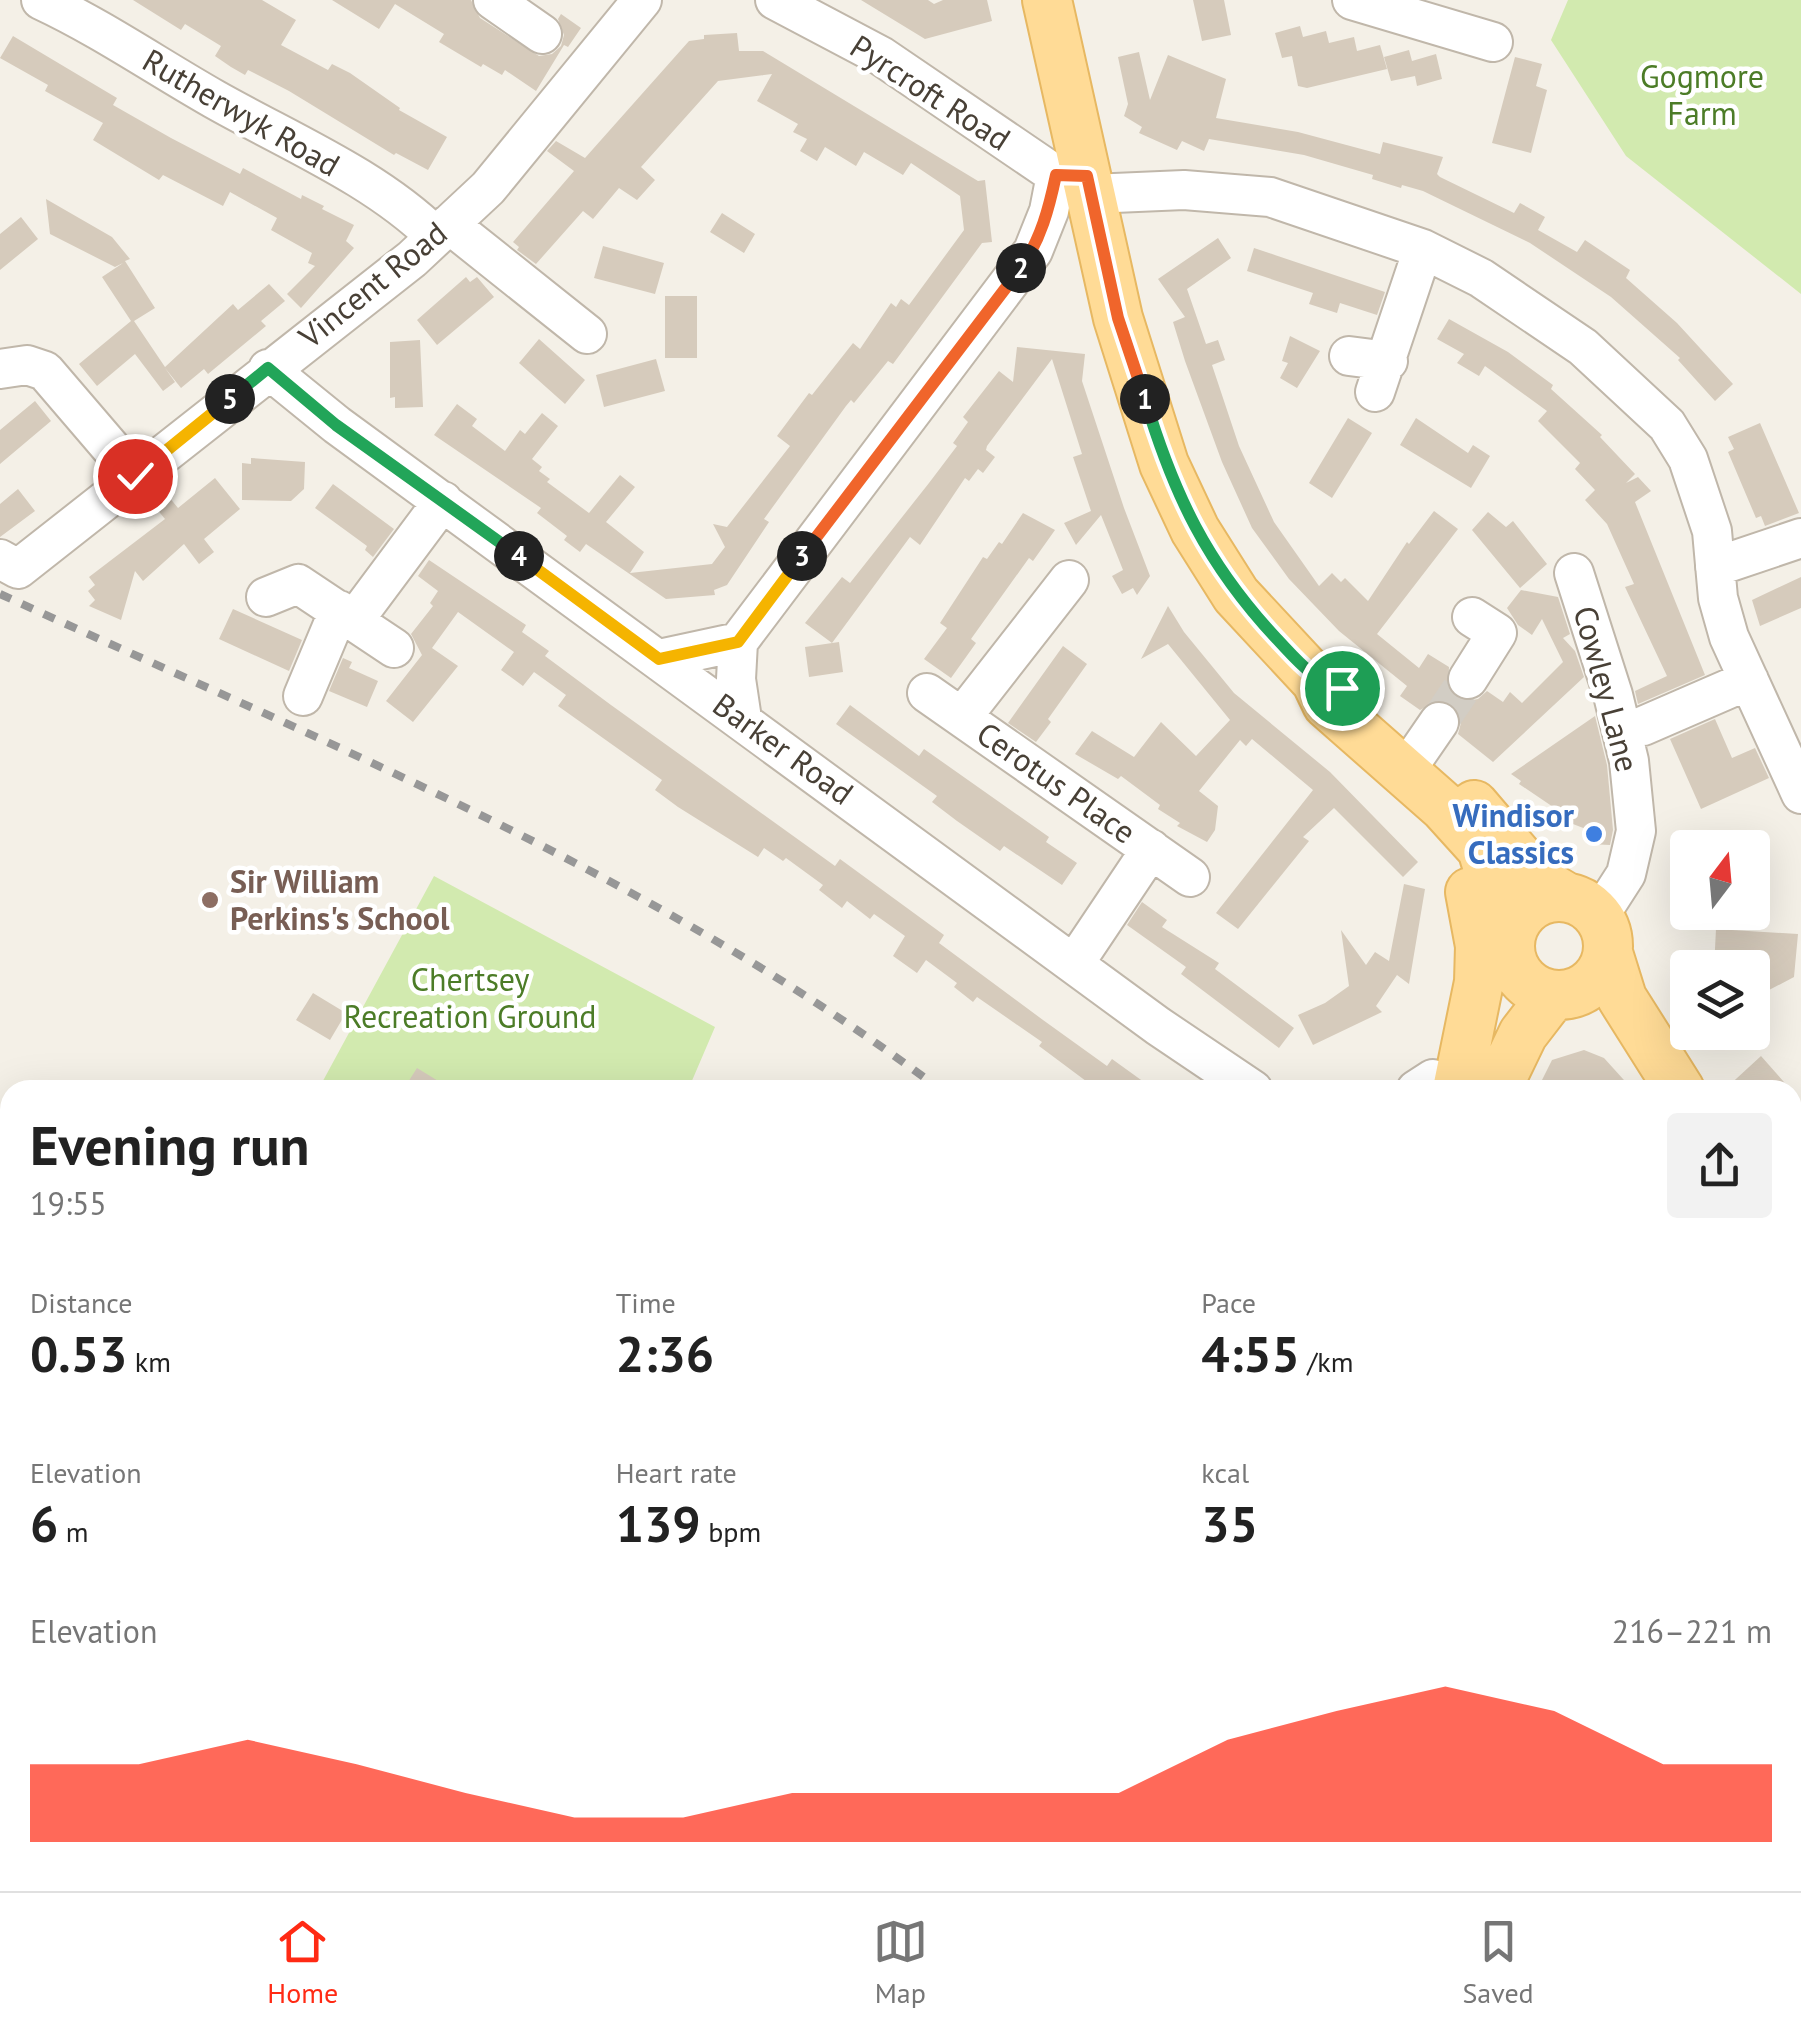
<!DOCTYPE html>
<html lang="en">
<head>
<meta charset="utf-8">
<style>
	:root { --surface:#fff; --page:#f2f2f2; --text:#222; --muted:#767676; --line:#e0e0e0; --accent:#ff2a14 }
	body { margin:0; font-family:"PT Sans",sans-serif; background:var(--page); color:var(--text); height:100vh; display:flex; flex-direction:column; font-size:38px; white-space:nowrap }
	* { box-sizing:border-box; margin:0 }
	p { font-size:32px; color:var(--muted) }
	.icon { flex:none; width:55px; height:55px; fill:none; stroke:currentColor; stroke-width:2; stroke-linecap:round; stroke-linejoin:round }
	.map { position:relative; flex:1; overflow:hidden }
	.details { position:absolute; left:0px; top:1080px; width:1802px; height:812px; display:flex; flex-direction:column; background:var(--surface); border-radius:30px 30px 0 0; box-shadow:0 10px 40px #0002 }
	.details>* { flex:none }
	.needle { width:65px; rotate:16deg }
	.fabs { position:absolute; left:1670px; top:830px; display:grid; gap:20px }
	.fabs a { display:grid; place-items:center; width:100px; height:100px; border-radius:10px; background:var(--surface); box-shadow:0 10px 40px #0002; font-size:50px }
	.pin { position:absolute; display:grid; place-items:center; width:85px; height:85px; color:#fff; margin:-42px; border:5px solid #fff; border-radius:50%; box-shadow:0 2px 10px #0007 }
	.km { position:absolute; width:50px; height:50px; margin:-25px; border-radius:50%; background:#222; color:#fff; font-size:28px; line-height:50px; text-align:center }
	.round { display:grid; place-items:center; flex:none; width:105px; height:105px; border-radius:10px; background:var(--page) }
	.summary { display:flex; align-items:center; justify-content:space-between; height:170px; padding:0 30px }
	h1 { font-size:55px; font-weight:700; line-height:75px }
	.stats { display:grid; grid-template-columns:repeat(3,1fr); gap:15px; height:170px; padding:10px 30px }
	.stats div { display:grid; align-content:center }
	.stats b { font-size:50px; font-weight:700 }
	.stats small { font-size:28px; font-weight:400 }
	.stats p { font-size:28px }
	.chart { height:280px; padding:20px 30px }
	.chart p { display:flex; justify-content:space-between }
	.chart svg { width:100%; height:180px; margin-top:10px; fill:var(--accent); opacity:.7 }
	.tabs { display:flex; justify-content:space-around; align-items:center; height:140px; border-top:2px solid var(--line); background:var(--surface); font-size:28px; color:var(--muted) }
	.tabs a { display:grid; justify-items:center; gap:5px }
	.tabs .selected { color:var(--accent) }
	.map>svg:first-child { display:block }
	.green { fill:#d2eaaf }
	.building { fill:#d6cbbc }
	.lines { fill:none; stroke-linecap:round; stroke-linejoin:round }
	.minor-tunnel { stroke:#d2cdc4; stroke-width:38; stroke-dasharray:38 19; stroke-linecap:butt }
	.minor-casing { stroke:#c0b7aa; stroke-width:42 }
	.major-casing { stroke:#e7b862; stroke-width:52 }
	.minor { stroke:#fff; stroke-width:38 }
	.major { stroke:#ffdb96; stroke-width:48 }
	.rail { stroke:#979797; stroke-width:8; stroke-dasharray:12 12; stroke-linecap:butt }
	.split-1-casing { stroke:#fff; stroke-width:20 }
	.split-2-casing { stroke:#fff; stroke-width:20 }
	.split-3-casing { stroke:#fff; stroke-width:20 }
	.split-4-casing { stroke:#fff; stroke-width:20 }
	.split-5-casing { stroke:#fff; stroke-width:20 }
	.split-6-casing { stroke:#fff; stroke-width:20 }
	.split-1 { stroke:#22a559; stroke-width:12 }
	.split-2 { stroke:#f0652b; stroke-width:12 }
	.split-3 { stroke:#f0652b; stroke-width:12 }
	.split-4 { stroke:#f5b400; stroke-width:12 }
	.split-5 { stroke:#22a559; stroke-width:12 }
	.split-6 { stroke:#f5b400; stroke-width:12 }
	.shop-dot { fill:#3f7fe0; stroke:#fff; stroke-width:4 }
	.education-dot { fill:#8d6e63; stroke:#fff; stroke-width:4 }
	.labels { text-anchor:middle; stroke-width:9; stroke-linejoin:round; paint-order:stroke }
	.park-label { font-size:32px; fill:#4c7c27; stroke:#fff }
	.street-label { font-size:32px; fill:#484036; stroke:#fff }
	.shop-label { font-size:32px; font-weight:bold; fill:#366cbe; stroke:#fff; text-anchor:end }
	.education-label { font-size:32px; font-weight:bold; fill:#785e54; stroke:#fff; text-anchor:start }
</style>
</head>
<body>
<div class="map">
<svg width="1801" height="1891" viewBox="0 0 1801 1891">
	<rect width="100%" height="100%" fill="#f4f0e7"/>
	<path class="green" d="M1568,0H1801V294L1626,156L1551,40Z
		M434,876L715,1027L688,1090H318Z
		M0,1161L10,1162V1502L0,1516Z
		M1792,1464L1801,1474V1611L1793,1620Z
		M240,1883V1882L781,1883L780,1891H241Z"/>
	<path class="building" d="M133,0H262L296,20L281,45L328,70L332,64L350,73L400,108L399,110L447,137L428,170L396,153L394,155L289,91L248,70L245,75L231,67L215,56L221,46L185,24L181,30Z
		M332,0H471L480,18L539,56L552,54L561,46L564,35L558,19L561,14L581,28L568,47L564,45L536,91L505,70L502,75L483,64L481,67L439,42L444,34L395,4L379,29Z
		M861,0H928L934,4L943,0H987L992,21L925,39Z
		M1193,0H1224L1231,35L1202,41Z
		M1300,26L1303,37L1326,31L1329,43L1354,37L1357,51L1380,45L1387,69L1307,88L1298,86L1292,56L1282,58L1275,33Z
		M737,33L739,51H763L978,181L985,180L992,242L982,243L893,364L888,361L854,403L851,400L846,406L764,519L769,522L727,585L714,590L715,595L666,599L586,544L580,552L564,540L567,536L537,513L541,508L434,435L457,404L477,419L472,426L505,451L520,430L525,434L542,413L558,426L532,459L542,467L539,471L550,479L547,482L589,513L620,475L635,487L606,522L644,552L630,573L712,564L725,547L713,524L727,527L790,446L777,436L809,393L812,395L853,343L860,349L891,303L896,307L901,299L909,305L964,230L960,196L911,163L903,175L864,152L856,166L825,147L817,161L800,151L807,139L793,132L798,124L757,101L772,74L718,81L641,167L655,180L637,200L619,188L593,219L583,211L536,264L517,250L519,247L513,242L574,171L547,151L556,141L585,158L689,41L704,39V35Z
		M13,36L117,98L113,105L171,138L240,174L243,168L301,199L302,195L324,206L322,209L354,225L346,241L354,248L301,308L287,294L315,266L308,263L312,253L271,230L277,218L230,192L223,206L163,175L159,180L93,140L103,123L45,91L48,85L0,58Z
		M1409,50L1412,61L1436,54L1442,79L1417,86L1415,76L1391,81L1384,57Z
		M1139,52L1150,100L1168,55L1226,79L1216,118L1298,132L1380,154L1383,142L1443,157L1437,174L1440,177L1514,213L1520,203L1545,217L1538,230L1577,252L1585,240L1630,270L1626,278L1677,323L1733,384L1715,401L1678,360L1680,358L1611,297L1530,243L1423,191L1402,185L1401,188L1372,179L1373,175L1304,155L1209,139L1204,151L1182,141L1177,150L1139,133L1142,127L1124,116L1128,104L1118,57Z
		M1515,57L1542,64L1536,86L1547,90L1531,153L1492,143Z
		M46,199L112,237L130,259L125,261L155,308L134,321L165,367L233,304L238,310L269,284L285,301L261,321L266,326L208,374L204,369L181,388L165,368L175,382L163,391L135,354L97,386L79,364L131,321L102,277L123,263L115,267L50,234Z
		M722,213L755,234L744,253L710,232Z
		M21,217L38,239L0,270V234Z
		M1218,238L1231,258L1187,289L1206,344L1218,340L1225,360L1212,365L1239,446L1274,522L1319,586L1332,573L1341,582L1345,578L1368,601L1407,542L1409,544L1434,511L1458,529L1377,634L1419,668L1428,654L1449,667L1448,689L1466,701L1478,699L1487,691L1503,702L1510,692L1522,703L1563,662L1542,619L1532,635L1518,625L1507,608L1521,590L1558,597L1570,634L1563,638L1575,651L1584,677L1493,762L1458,734L1461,723L1452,704L1440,700L1420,710L1400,696L1407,686L1339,631L1289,579L1252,528L1222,462L1185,361L1173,322L1185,317L1158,279Z
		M603,246L664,263L655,294L594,278Z
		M1254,248L1385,292L1377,315L1340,303L1337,313L1309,304L1313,293L1247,271Z
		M466,277L470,282L477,277L494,297L437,345L417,320Z
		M665,296H697V358H665Z
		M1449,319L1508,352L1553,385L1551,389L1602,435L1600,437L1635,474L1626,483L1638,477L1651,491L1635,502L1705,675L1638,704L1635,691L1667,676L1625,587L1634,584L1607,524L1585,500L1595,490L1575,469L1580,463L1538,421L1547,411L1485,366L1479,376L1457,363L1464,354L1437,339Z
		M1290,336L1320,351L1297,388L1280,378L1288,363L1282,361Z
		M539,339L585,380L565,404L519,363Z
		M420,340L423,407L395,408V397L390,398V342Z
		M1017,347L1085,354L1082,381L1124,508L1150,576L1137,595L1133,588L1122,594L1112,576L1123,570L1101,515L1076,545L1064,523L1091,511L1073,457L1082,454L1052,359L987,446L986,450L995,457L983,473L978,469L969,481L965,478L920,545L910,537L832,643L805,623L842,577L850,583L929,483L957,446L953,443L968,422L963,417L999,371L1013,382Z
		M656,359L665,391L604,407L596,375Z
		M35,401L51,421L0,464V430Z
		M1348,418L1372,433L1332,498L1309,483Z
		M1416,418L1468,453L1473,445L1490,456L1471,488L1400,445Z
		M1760,423L1799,513L1765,526L1761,516L1756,518L1728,452L1734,449L1728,437Z
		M251,458L305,462L304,489L291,501L242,500V463L251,464Z
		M215,478L240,509L204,539L214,552L199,564L184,544L143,581L135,571L121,620L89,606L95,600L88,591L95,585L89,577L165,519L156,508L169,497L178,508Z
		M333,484L394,529L373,557L365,550L367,546L315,508Z
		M18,489L35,511L0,537V504Z
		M1488,512L1506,527L1513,521L1547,564L1520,588L1472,530Z
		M1023,513L1055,530L1033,561L1029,558L971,639L976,643L951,678L924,659L947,628L940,623L983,557L987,559L999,542L1002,544Z
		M429,560L526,625L522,632L549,651L545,656L611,705L835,866L840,859L944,935L939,943L1043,1020L1107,1066L1112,1059L1155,1090H1098L1039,1046L1042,1042L977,997L973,1002L954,987L957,983L926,960L917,973L893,956L905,936L874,914L870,919L847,901L842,908L819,890L823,885L786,858L783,861L764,848L758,857L678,807L655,790L662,780L558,706L566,695L534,672L523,686L501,670L514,652L458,612L432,648L458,666L413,722L386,701L422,655L411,634L433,606L430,603L438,591L418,576Z
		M1801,577V608L1760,626L1752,600Z
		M1168,606L1184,632L1234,693L1330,772L1418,862L1403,877L1334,808L1303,837L1309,841L1238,929L1216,913L1313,790L1252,739L1246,746L1240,740L1199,791L1218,806L1215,830L1207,842L1177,826L1180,823L1158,809L1160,805L1121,776L1118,779L1075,754L1092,731L1134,757L1161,722L1196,756L1230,720L1168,644L1141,659Z
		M233,609L302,640L289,671L219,639Z
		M839,642L843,672L809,677L805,647Z
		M1063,646L1087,664L1048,719L1051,722L1036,742L1008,723Z
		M343,658L352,662L349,668L378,681L367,707L329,691Z
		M850,705L919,756L924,749L1049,837L1046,842L1077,863L1062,885L1004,846L1000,851L957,821L932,802L937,796L836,724Z
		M1595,716L1607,765L1613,830L1610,845L1589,844L1591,831L1560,819L1562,813L1519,784L1521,781L1511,774Z
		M1715,719L1732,758L1755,748L1769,778L1701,809L1670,739Z
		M1404,884L1425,889L1409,984L1397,975L1376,1006L1382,1012L1313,1045L1298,1015L1325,1003L1349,986L1341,930L1366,965L1375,952L1389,961Z
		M1142,902L1167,920L1162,927L1219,963L1215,969L1294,1028L1279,1048L1181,974L1186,967L1127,925Z
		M1716,929L1798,934L1794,977L1752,999V968H1714Z
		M313,993L346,1013L330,1040L296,1020Z
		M1584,1050L1604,1058L1633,1090H1537L1552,1060Z
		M1761,1056L1791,1090H1724Z
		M417,1068L453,1090H403Z"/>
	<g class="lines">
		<path class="minor-tunnel" d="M1439,722L1468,679"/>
		<g class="minor-casing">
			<path id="minor" d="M41,0C101,28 156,66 214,99C288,141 375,177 435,236
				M493,0L542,34
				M775,0L881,56L1056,175L1082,176
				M1352,0L1493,42
				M1091,194L1184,190L1270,197L1423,249L1481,278L1583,347L1667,425L1688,459L1712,531L1718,598L1729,637L1801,794
				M449,224L587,334
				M1349,356L1388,361
				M0,369L27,365L45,371L135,476
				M268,369L337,425L1158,1026L1253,1090
				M1375,392L1423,249
				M0,559L18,569L412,259L488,188L642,0
				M1715,567L1801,538
				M1574,573L1613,695L1629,761L1636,831L1626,874L1599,916
				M266,597L298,584L394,648
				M355,619L443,501
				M738,642L736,679L742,719
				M659,659L738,642L1033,251L1049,211L1056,175
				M1468,679L1497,633L1472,617
				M927,693L1190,877
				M303,696L339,610
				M962,717L1069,580
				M1643,726L1749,680
				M1417,754L1439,722
				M1074,964L1151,849
				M1416,1090L1433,1079
				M0,1215L6,1208
				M1792,1353L1801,1343
				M1792,1433L1801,1441
				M0,1732L10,1747
				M1792,1742L1801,1735
				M1792,1851L1801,1865
				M1356,1882L1358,1891
				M73,1891V1882
				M877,1891L878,1882
				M1548,1891L1571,1882"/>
		</g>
		<g class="major-casing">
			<path id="major" d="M1047,0L1118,318L1164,464L1195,530L1236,595L1316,681L1327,704L1444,807L1482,849L1510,940
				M1474,805L1539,881L1566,897
				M1510 946a49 49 0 1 1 98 0a49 49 0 1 1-98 0Z
				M1608,953L1622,998L1680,1090
				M1457,1090L1479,982L1480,946L1470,892
				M1496,1090L1523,1034L1553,995
				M1792,1267L1801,1276
				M1175,1891L1176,1882"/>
		</g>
		<use href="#minor" class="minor"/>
		<use href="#major" class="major"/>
		<path class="rail" d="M0,594C321,741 657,876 941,1090
			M1675,1882L1680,1891"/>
	</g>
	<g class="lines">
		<g class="split-1-casing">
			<path id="split-1" d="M1145,399C1174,495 1207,564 1276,638C1298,661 1311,679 1342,688"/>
		</g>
		<g class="split-2-casing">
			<path id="split-2" d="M1021,268C1041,239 1049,208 1056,175L1087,176L1118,318L1145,399"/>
		</g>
		<g class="split-3-casing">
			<path id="split-3" d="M802,556L1021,268"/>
		</g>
		<g class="split-4-casing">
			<path id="split-4" d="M519,556L659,659L738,642L802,556"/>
		</g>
		<g class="split-5-casing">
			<path id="split-5" d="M230,399L268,368L336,425L519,556"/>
		</g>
		<g class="split-6-casing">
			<path id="split-6" d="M135,476L230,399"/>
		</g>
		<use href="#split-1" class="split-1"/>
		<use href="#split-2" class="split-2"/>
		<use href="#split-3" class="split-3"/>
		<use href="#split-4" class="split-4"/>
		<use href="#split-5" class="split-5"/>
		<use href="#split-6" class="split-6"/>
	</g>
	<circle class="shop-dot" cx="1594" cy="834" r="10"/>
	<circle class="education-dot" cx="210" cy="900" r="10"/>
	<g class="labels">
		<g class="park-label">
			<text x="1702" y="88">Gogmore<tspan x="1702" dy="37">Farm</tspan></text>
			<text x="470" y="991">Chertsey<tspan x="470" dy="37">Recreation Ground</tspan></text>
		</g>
		<g class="street-label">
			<text transform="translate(930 93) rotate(33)" y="11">Pyrcroft Road</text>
			<text transform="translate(241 113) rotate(30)" y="11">Rutherwyk Road</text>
			<text transform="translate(373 285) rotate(-39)" y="11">Vincent Road</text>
			<text transform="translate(1606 689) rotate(75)" y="11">Cowley Lane</text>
			<text transform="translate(783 749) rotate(36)" y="11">Barker Road</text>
			<text transform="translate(1056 783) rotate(35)" y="11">Cerotus Place</text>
		</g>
		<g class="shop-label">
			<text x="1574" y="827">Windisor<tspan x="1574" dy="37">Classics</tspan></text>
		</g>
		<g class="education-label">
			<text x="230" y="893">Sir William<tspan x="230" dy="37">Perkins's School</tspan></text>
		</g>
	</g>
</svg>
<div class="fabs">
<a><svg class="needle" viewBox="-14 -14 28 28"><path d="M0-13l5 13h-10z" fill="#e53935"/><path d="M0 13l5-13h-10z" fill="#767676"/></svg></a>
<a><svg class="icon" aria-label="layers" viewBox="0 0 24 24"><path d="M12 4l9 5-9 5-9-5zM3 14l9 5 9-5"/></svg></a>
</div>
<div class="pin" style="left:1342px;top:688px;background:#1e9e55"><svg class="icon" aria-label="arrive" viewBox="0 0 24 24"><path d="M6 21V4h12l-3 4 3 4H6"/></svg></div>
<div class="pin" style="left:135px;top:476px;background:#d93025"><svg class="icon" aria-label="check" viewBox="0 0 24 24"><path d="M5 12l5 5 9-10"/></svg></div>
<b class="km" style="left:1145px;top:399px">1</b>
<b class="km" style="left:1021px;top:268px">2</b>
<b class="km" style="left:802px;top:556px">3</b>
<b class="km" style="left:519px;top:556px">4</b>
<b class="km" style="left:230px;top:399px">5</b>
<section class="details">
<div class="summary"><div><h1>Evening run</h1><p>19:55</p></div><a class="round"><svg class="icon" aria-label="share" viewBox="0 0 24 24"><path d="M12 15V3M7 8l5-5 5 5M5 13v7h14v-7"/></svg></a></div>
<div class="stats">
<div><p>Distance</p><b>0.53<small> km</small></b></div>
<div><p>Time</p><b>2:36</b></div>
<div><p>Pace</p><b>4:55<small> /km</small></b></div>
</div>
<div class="stats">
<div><p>Elevation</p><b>6<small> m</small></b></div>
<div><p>Heart rate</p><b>139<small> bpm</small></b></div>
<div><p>kcal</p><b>35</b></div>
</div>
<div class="chart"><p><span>Elevation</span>216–221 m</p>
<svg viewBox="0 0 160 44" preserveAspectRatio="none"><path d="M0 44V25L10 25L20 19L30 25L40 32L50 38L60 38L70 32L80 32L90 32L100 32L110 19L120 12L130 6L140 12L150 25L160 25V44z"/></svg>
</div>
</section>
</div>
<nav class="tabs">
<a class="selected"><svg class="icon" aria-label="home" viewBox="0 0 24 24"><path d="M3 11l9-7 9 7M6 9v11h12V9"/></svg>Home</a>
<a><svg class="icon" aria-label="map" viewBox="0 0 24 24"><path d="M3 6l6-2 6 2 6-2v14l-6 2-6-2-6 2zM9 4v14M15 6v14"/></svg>Map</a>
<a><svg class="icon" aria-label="saved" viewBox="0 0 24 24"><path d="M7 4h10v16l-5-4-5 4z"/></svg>Saved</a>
</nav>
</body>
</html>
